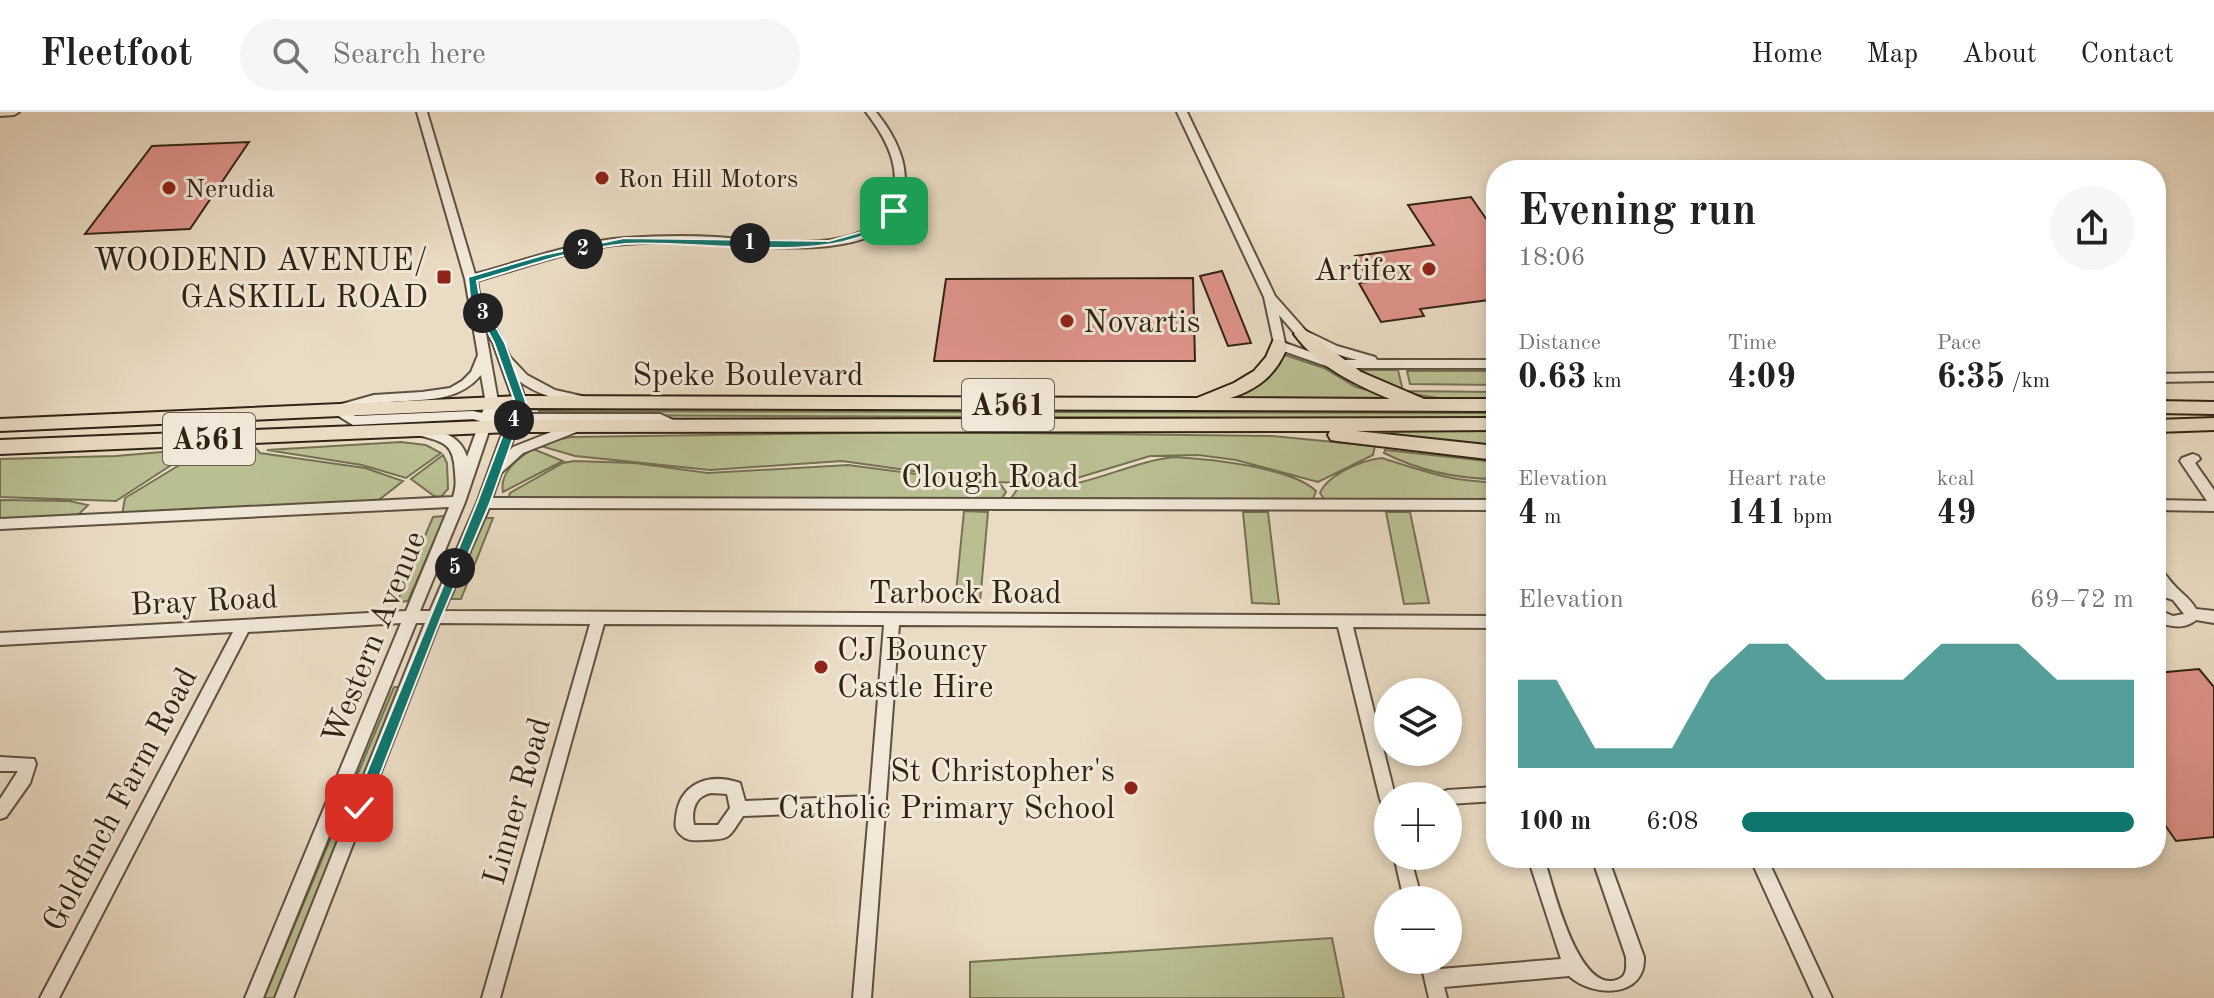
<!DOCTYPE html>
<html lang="en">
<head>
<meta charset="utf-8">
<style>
	:root { --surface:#fff; --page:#f6f6f6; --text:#222; --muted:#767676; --line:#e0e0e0; --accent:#0f766e }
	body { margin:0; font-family:"Old Standard TT",serif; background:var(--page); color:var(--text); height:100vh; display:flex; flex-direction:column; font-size:30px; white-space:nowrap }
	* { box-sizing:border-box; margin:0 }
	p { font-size:26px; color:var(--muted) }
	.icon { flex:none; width:44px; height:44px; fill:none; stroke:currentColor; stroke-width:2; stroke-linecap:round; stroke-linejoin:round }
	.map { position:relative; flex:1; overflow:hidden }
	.sheet { position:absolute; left:1486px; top:48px; width:680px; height:708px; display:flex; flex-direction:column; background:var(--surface); border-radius:32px; box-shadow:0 4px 12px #0003 }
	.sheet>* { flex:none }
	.fabs { position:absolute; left:1374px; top:566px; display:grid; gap:16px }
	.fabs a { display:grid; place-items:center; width:88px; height:88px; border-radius:50%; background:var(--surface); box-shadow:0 4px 12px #0003; font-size:40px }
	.pin { position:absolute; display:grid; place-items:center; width:68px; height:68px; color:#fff; margin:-34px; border-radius:16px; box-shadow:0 4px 12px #0006 }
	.km { position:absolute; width:40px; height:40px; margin:-20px; border-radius:50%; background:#222; color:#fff; font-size:22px; line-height:40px; text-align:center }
	.round { display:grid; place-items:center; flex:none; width:84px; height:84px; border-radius:42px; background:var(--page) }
	.overview { display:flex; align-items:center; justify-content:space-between; height:136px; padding:0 32px }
	h1 { font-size:44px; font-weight:800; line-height:60px }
	.figures { display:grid; grid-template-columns:repeat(3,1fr); gap:12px; height:136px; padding:8px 32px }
	.figures div { display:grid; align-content:center }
	.figures b { font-size:34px; font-weight:800 }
	.figures small { font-size:22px; font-weight:400 }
	.figures p { font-size:22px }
	.chart { height:224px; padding:16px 32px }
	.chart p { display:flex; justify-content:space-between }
	.chart svg { width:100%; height:144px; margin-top:8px; fill:var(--accent); opacity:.7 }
	ul { padding:0 32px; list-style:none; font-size:26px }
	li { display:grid; grid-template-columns:128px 96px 1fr; align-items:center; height:60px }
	li i { height:20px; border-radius:10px; background:var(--accent) }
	header { display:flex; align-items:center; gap:48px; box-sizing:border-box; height:112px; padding:0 40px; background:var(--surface); border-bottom:2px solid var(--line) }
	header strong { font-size:38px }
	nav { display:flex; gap:44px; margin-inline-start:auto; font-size:28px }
	.search { width:560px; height:72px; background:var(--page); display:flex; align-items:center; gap:20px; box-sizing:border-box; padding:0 28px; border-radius:44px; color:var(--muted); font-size:30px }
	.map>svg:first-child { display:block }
	.green { fill:#babf92; stroke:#757153; stroke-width:2 }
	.building { fill:#df938a; stroke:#302314; stroke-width:2 }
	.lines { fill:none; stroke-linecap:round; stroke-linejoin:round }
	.minor-casing { stroke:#5e5140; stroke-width:4 }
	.highway-casing { stroke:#302314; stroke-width:4 }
	.minor { fill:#f1e8d9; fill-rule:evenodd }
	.highway { fill:#eadcc4; fill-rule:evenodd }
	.route { fill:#0f766e; stroke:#fff; stroke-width:2 }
	.poi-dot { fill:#8f2418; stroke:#f1e8d9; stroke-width:3 }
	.labels { text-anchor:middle; stroke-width:6; stroke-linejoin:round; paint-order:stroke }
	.far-poi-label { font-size:26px; fill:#302314; stroke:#f1e8d9; text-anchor:start }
	.shield { fill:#f1e8d9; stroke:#6a5e4f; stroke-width:2 }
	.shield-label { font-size:30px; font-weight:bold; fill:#302314 }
	.poi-label { font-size:32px; fill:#302314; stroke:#f1e8d9; text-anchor:end }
	.street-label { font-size:32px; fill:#302314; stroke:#f1e8d9 }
</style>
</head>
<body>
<header>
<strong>Fleetfoot</strong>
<div class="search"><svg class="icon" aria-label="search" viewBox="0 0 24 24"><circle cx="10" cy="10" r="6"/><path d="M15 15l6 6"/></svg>Search here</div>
<nav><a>Home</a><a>Map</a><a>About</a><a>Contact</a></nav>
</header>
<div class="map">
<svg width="2214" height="886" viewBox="0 0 2214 886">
	<rect width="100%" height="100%" fill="#eadcc4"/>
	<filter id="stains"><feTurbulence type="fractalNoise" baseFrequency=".0025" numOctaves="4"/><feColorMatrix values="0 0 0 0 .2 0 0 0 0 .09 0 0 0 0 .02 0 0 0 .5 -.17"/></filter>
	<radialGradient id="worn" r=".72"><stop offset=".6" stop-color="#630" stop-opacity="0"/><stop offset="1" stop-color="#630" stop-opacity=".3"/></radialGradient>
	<path class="green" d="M1282,242L1324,256L1356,275L1411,290H1225L1265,268Z
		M1342,258H1398L1403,279L1496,280V286H1438L1394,279Z
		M1407,259H1496V273L1410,272Z
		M539,299L1496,301V307L539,303Z
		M1329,317L1496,318V336Z
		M924,320L1272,324L1375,334L1373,343L1318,370L1236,348L1198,343L1150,344L1067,369L1022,371L992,370L842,349L710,358L575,344L541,334L546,330L571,325Z
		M401,330L426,333L441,341L406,366L362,353L267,338Z
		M256,336L260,341L365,356L403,369L375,391L122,403L125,386L206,337Z
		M196,337L116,389L0,385V347L116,344Z
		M533,337L563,349L503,380C499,361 518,346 533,337Z
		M1385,338L1496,350V367C1457,367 1420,359 1384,341Z
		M443,343L447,351L448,377L441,385L434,384L411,367Z
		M1174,345C1209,347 1291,355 1316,379L1312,390L1015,388L1012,385L1018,376C1034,372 1052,376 1069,373C1105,366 1138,349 1174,345Z
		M1382,346C1423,359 1452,370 1496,370V389L1326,390L1320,381C1328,362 1363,348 1382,346Z
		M574,349L634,351L708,361L848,353L1001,373L1006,380L1000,389L508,387L510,381L563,351Z
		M0,388L69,389L88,393L76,405L0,408Z
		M964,399L988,400L980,490L955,491Z
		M1243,400H1268L1279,492L1252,491Z
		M1386,400H1410L1429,491L1404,492Z
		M445,404L408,489L397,490L433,405Z
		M484,406H493L461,487H451Z
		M394,575H401L275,886H264Z
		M1332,826L1344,886H970V850Z"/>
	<path class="building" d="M249,30L190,117L85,122L152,34Z
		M1471,85L1496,121V187L1420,197L1424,204L1381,210L1359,171L1370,170L1355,144L1434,133L1408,93Z
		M1222,159L1251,231L1228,234L1200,164Z
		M1193,166L1195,249H934L946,167Z
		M2199,557L2214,575V725L2176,729L2156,700V561Z"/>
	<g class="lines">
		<g class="minor-casing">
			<path id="minor" d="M0,0H19L14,3L0,4Z
				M417,0H427L475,162C524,149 573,130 624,126C654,124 685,123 715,125C760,128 855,143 885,102C889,97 890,90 892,84C902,54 884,23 866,0H876C894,22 912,55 902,84C901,90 899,97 897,102C869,150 757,133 711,131C683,130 653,130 625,132C574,136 526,155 477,169L481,193L487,197L510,245L527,263L555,278L586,285L588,288L582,292C559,288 538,283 519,269L526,290L523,299L532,302H660L680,311L681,314L675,318L658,310H531L520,307L509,339L513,335L569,313H579L580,316L579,319L523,341L501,361L492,386L1496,388V398L489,396L444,499L1496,504V516L1353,515L1395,684H1388V694L1382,692L1380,687L1338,515L899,513L871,886H853L869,699L743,704C728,726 732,727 704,728C695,728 688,730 681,723C675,718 675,713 676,706C679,671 709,660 740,671L745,689L870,684L884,513L604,512L500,886H482L590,512L439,511L293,886H275L425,511H416L263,886H245L401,511L248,520L59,886H40L233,520L0,533V521L406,499L449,395L0,417V407L453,385C456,375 456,371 455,361C454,328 441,330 414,322L413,319L419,315C440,319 460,322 467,345L480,309L473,307L353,313L329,298L331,295L374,283L422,280L450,276L462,269L471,260L478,243L465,167ZM485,216L493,231L514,290L512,295L498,289ZM481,263L486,292L482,301L473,299L355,304L347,299C357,296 367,292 378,291C415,286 455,294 481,263ZM496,298L509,303L477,391L430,499H420L465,390L491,313L497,312L499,309L494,305ZM711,681L727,682L730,696L718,713H694C691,699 695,684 711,681Z
				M1177,0H1187L1275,184L1306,219L1337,234L1375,245L1377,248H1496V256H1332L1275,236L1264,185ZM1279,203L1298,225L1329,240L1357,248H1333L1285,231Z
				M2214,261V269L2156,270V262Z
				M2193,342L2198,344L2200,347L2195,351L2214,378V399L2156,398V388L2207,389L2180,349L2182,346Z
				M2156,455C2165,459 2167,466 2174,473C2182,482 2190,486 2196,497L2214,499V511L2196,508C2184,518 2169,515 2156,509V497L2173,504L2184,502L2173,488L2156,482Z
				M0,645L34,647L36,652L30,671L6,705L0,707V687L18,659H0Z
				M1496,675V689L1448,692V684H1440L1442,680L1448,678Z
				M1394,744H1410L1422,788H1404Z
				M1528,746H1544C1552,770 1578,886 1619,867C1628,863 1626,853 1626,845L1592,746H1608L1644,845C1646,886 1593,886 1569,864L1444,875L1447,886H1429L1420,848H1438L1440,857L1561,847Z
				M1750,746H1767L1832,886H1814Z"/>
		</g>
		<g class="highway-casing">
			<path id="highway" d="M1302,216L1361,260L1424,287H1496V299L520,296L0,319V307L520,284L1197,286L1234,271L1254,259L1266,245L1273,229L1279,227L1288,233C1277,262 1259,277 1230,286L1390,287C1354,272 1317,254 1294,222Z
				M2156,289L2214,290V302L2156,301Z
				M1496,306V318L1356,319L1496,334V348L1337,329L1331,328L1328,323L1330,319L512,320L0,342V328L512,308Z
				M2214,306V318L2156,320V308Z"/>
		</g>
		<use href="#minor" class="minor"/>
		<use href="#highway" class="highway"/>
	</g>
	<path class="route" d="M894,96L899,99C853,160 696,126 625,132C575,137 524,155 477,169L480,186L505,231L526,290L490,391L441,506L367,696L365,701H354L352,696L477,391L515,290L494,231L470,186L468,165L543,143L624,126L829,129L861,120L880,110Z"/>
	<g class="poi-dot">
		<circle cx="602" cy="66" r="8"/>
		<circle cx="169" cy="76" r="8"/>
		<circle cx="1429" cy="157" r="8"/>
		<rect x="436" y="157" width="16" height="16" rx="4"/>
		<circle cx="1067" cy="209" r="8"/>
		<circle cx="821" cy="555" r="8"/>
		<circle cx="1131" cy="676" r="8"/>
	</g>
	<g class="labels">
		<g class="far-poi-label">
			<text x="618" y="75">Ron Hill Motors</text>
			<text x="185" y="85">Nerudia</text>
		</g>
		<g class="shield">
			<rect x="962" y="267" width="92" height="52" rx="6"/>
			<rect x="163" y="301" width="92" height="52" rx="6"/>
		</g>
		<g class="shield-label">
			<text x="1008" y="303">A561</text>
			<text x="209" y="337">A561</text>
		</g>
		<g class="poi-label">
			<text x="428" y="158">WOODEND AVENUE/<tspan x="428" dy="37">GASKILL ROAD</tspan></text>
			<text x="1413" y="168">Artifex</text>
			<text x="1083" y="220" text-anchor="start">Novartis</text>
			<text x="837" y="548" text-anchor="start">CJ Bouncy<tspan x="837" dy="37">Castle Hire</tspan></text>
			<text x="1115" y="669">St Christopher's<tspan x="1115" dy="37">Catholic Primary School</tspan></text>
		</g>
		<g class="street-label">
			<text x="748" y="273">Speke Boulevard</text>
			<text x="990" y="375">Clough Road</text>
			<text x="965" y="491">Tarbock Road</text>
			<text transform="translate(204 488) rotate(-3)" y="11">Bray Road</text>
			<text transform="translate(373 525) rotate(-68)" y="11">Western Avenue</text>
			<text transform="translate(119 687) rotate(-62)" y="11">Goldfinch Farm Road</text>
			<text transform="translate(516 689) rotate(-74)" y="11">Linner Road</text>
		</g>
	</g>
	<rect width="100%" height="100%" filter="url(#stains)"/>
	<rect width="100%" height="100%" fill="url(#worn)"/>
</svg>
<div class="fabs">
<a><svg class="icon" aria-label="layers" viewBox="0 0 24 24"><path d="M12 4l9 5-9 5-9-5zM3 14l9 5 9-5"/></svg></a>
<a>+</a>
<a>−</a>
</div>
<div class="pin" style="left:894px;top:99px;background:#1e9e55"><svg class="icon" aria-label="arrive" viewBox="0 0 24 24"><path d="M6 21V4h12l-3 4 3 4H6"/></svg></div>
<div class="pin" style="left:359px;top:696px;background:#d93025"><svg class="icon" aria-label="check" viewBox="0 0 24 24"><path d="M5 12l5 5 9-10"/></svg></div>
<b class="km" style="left:750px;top:131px">1</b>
<b class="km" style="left:583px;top:137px">2</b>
<b class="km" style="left:483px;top:201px">3</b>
<b class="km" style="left:514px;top:308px">4</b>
<b class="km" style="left:455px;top:456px">5</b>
<section class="sheet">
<div class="overview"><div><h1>Evening run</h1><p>18:06</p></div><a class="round"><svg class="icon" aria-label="share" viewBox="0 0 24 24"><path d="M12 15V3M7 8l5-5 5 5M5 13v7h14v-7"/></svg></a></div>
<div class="figures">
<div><p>Distance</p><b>0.63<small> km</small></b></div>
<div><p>Time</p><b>4:09</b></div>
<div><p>Pace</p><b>6:35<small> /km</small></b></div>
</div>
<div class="figures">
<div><p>Elevation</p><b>4<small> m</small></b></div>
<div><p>Heart rate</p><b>141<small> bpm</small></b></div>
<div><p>kcal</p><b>49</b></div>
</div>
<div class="chart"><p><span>Elevation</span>69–72 m</p>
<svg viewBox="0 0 160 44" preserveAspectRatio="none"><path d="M0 44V17L10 17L20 38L30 38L40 38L50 17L60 6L70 6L80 17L90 17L100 17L110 6L120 6L130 6L140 17L150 17L160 17V44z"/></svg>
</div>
<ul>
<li><b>100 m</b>6:08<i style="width:100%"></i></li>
</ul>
</section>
</div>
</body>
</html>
